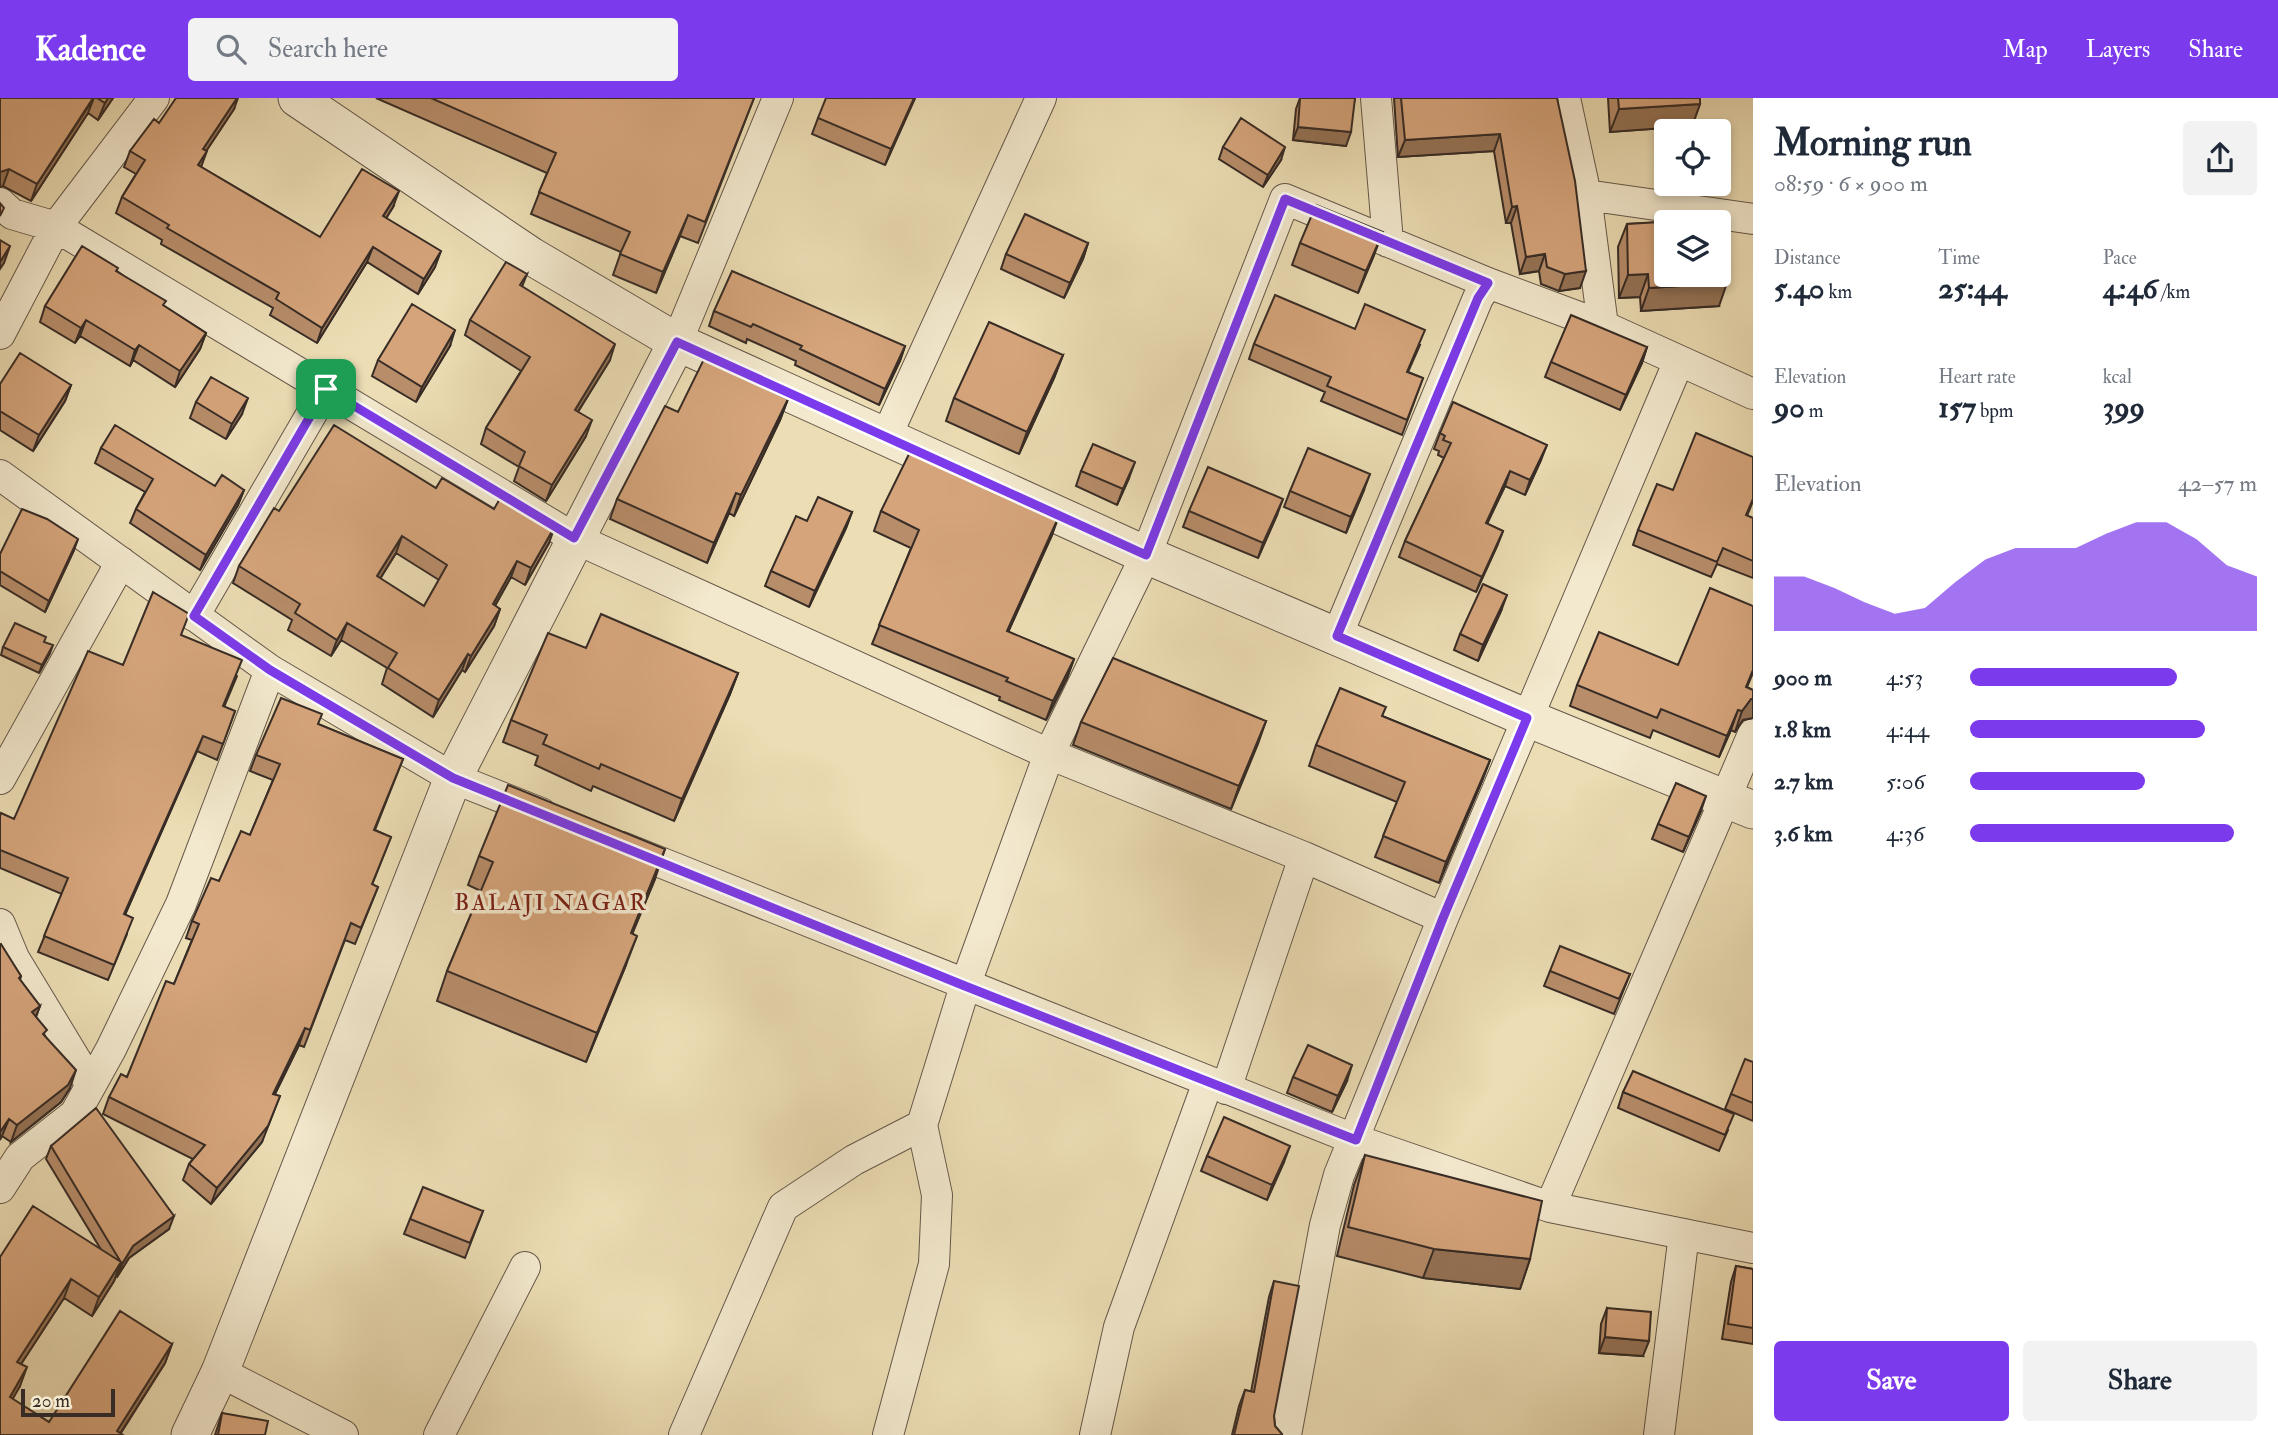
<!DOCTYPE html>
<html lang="en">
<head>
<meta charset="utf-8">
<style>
	:root { --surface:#fff; --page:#f2f2f3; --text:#1f2937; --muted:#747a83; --accent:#7c3aed }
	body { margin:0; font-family:"IM FELL Double Pica",serif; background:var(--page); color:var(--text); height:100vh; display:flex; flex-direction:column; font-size:26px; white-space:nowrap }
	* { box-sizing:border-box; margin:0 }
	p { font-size:23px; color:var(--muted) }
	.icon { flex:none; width:38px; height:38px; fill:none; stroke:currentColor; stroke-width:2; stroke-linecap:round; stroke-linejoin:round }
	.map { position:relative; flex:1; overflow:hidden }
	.drawer { display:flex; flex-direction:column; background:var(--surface); width:525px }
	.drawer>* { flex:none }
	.tools { position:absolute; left:1654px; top:21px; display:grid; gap:14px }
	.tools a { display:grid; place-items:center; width:77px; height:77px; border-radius:7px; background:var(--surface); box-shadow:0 4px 10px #0003; font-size:35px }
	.scale { position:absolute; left:21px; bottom:18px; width:94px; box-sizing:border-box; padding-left:7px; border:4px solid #372c26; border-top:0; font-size:19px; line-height:24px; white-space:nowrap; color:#372c26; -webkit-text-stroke:5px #f3e9ce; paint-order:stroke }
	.pin { position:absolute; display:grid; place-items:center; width:60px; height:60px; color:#fff; margin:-30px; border-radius:14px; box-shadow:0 4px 10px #0006 }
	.round { display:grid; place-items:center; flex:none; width:74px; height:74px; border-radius:7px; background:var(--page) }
	.overview { display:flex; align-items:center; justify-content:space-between; height:119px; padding:0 21px }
	h1 { font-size:38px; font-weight:700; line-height:52px }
	.metrics { display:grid; grid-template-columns:repeat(3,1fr); gap:10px; height:119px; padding:7px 21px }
	.metrics div { display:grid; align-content:center }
	.metrics b { font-size:30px; font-weight:700 }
	.metrics small { font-size:19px; font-weight:400 }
	.metrics p { font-size:19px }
	.chart { height:196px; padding:14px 21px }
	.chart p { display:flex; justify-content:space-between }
	.chart svg { width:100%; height:126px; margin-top:7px; fill:var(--accent); opacity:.7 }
	.primary-button { display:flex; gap:14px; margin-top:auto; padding:14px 21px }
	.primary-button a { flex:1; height:80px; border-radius:7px; background:var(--accent); color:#fff; font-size:28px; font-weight:700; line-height:80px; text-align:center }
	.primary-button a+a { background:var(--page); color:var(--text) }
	ul { padding:0 21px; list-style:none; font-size:23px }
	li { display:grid; grid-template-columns:112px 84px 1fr; align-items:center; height:52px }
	li i { height:18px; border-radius:9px; background:var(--accent) }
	header { display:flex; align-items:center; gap:42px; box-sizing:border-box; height:98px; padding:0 35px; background:var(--accent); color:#fff }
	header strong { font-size:33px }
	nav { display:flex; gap:38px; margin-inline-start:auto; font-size:24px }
	.search { width:490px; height:63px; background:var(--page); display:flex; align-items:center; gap:18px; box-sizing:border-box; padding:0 24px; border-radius:7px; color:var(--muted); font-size:26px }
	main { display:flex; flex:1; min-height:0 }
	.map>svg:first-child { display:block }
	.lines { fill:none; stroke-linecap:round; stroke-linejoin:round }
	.minor-casing { stroke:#64584a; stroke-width:32 }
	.tertiary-casing { stroke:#64584a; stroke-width:39 }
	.minor { stroke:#f3e9ce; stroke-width:30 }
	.tertiary { stroke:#f3e9ce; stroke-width:37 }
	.wall { fill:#b78d6a; stroke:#372c26; stroke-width:2; fill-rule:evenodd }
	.shaded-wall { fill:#957356; stroke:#372c26; stroke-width:2 }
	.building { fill:#d5a47b; stroke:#372c26; stroke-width:2; fill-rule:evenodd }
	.route-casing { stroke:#fff; stroke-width:14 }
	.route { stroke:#7c3aed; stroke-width:9 }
	.labels { text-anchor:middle; stroke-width:7; stroke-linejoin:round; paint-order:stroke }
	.neighbourhood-label { font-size:23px; letter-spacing:2px; fill:#7a1f14; stroke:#f3e9ce }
</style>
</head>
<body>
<header>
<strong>Kadence</strong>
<div class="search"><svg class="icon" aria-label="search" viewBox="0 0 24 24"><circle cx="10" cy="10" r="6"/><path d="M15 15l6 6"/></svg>Search here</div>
<nav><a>Map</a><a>Layers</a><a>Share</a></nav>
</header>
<main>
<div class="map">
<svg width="1753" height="1337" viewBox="0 0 1753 1337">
	<rect width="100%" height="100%" fill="#ecddb4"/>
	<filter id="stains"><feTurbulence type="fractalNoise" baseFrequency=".00286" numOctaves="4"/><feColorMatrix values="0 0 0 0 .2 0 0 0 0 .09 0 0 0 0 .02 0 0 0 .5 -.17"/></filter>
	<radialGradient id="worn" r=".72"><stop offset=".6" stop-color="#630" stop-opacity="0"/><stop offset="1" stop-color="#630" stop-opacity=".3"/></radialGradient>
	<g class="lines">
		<g class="minor-casing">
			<path id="minor" d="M1376,0L1388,144
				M1565,0L1586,97L1603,228
				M1586,97L1753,121
				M0,105L12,116L56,129L574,440L1049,656L1304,759L1443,820
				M0,236L56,129L154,0
				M677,244L778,0
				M886,339L1041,0
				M0,377L270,572L453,680L541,715
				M194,518L326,291
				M1337,538L1478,200L1488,185
				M0,681L121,464
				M622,749L1356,1042L1550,1109L1753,1150
				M0,826L14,860L91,987
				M1226,991L1304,759
				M0,1090L20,1059L75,1016L111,951L181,806L270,572
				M1550,1109L1753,636
				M220,1274L343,1337
				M439,1337L525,1169
				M684,1337L783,1109L854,1062L922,1027
				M888,1337L934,1166L937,1097L922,1027L965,888L1049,656L1146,457L1285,101L1488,185L1603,228L1753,296
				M1095,1337L1119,1229L1208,984
				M1286,1337L1325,1127L1339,1077L1443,820L1678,265
				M1659,1337L1684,1136"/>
		</g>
		<g class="tertiary-casing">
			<path id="tertiary" d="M297,0L531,158L677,244L1146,457L1527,620L1753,712
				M190,1337L220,1274L453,680L677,244"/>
		</g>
		<use href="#minor" class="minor"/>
		<use href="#tertiary" class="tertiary"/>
	</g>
	<path class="wall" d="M0,0H113L98,22L88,15L31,103L3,88L0,89Z
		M376,0H754L698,145L680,138L656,195L613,177L621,154L531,116L547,75Z
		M915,0L885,67L812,36L818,20Z
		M1300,0H1355L1346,48L1293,42L1296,11Z
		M1394,0H1557L1580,190L1559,193L1541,186L1539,173L1520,176L1511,125H1506L1494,53L1398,59Z
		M1608,0H1700V6L1692,28L1610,34Z
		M234,11L206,53L201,69L320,139L393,109L386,120L435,169L418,196L367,164L317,245L270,217L273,210L161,146L162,142L116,115L122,99L136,76L124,69L130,53L159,25Z
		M1223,49L1281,62L1263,89L1219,61Z
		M1666,124L1719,208L1641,213L1640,199L1619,200L1618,149L1627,126Z
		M1088,145L1083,161L1064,200L1001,171L1006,156Z
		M1300,145L1374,157L1358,195L1292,167Z
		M117,173L164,208L206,235L200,251L175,289L133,262L130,268L80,238L75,245L40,224L45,208Z
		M527,176L522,189L610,262L578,314L586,338L546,403L514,383L519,369L481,346L486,330L521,273L465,237L470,222Z
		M714,213L905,248L900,263L879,307L795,267L796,263L747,241L746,245L709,228Z
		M1355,231L1420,247L1408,274L1423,280L1402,337L1321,303L1325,294L1249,261L1254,246Z
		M450,248L416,304L372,278L378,262Z
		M1647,249L1642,265L1620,312L1545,279L1551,264Z
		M1063,257L1054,280L1019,356L946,323L954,300Z
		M0,286L71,287L65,303L33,353L0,332Z
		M788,301L780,322L734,418L729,415L707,465L610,421L617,401L678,314Z
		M196,304L242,316L226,341L190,320Z
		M1440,335L1541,362L1525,397L1505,388L1487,426L1503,433L1497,448L1476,494L1399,459L1405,443L1444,360L1438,357L1439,353L1434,351Z
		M101,350L215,388L244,392L238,407L200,472L130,425L136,411L145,394L95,365Z
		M1081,373L1129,380L1117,407L1076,388Z
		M436,390L549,445L525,487L511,479L495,508L500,511L494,528L465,574L462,572L433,619L382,586L387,570L341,542L331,558L288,532L292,522L233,485L239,468L279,413ZM396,455L439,482L424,508L380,481Z
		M1364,392L1346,435L1284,409L1290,393Z
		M1673,392L1753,403L1747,418L1753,420V480L1717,466L1711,479L1633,447L1638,432Z
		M881,413L1052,437L1008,534L1074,561L1067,580L1046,622L999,602L1000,599L872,546L911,450L874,433Z
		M1189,413L1277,417L1258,460L1183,429Z
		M852,414L846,430L809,509L765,488L771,473L807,423Z
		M74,452L45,514L0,487V456Z
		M1501,513L1478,563L1454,552L1460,536Z
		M181,537L237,578L224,609L235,613L217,662L197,653L125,817L127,836L108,882L38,854L62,796L0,770V718L14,721L123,567Z
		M44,544L50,555L39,575L1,557L3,549Z
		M586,550L738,575L730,596L674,723L593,688L591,693L535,667L538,658L503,644L511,622Z
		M1678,567L1753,575L1747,589L1753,592V620L1743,622L1735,634L1731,632L1719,659L1653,632L1650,640L1570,608L1577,587Z
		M1382,618L1490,662L1482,683L1439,785L1375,759L1397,704L1309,668L1316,647Z
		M1266,623L1231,711L1073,647L1081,624Z
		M318,626L403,661L375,732L391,739L372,787L378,789L355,846L345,842L304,949L299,947L275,996L262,1044L211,1106L183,1082L189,1066L193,1061L103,1016L109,999L127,979L174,886L192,842L186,840L192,823L250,737L273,682L250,673L256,657Z
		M1701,713L1683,754L1652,741L1658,726Z
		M479,758L655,781L632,836L626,867L586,964L437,903L447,873L481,793L468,787Z
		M0,847L21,878L20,882L40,908L36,919L70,990L61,1004L11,1044L2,1038Z
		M1550,873L1630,876L1614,916L1544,888Z
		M1753,964V1023L1725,1011L1731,996Z
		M1293,979L1347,983L1332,1014L1287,995Z
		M1623,994L1728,1032L1719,1053L1618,1010Z
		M51,1048L169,1131L129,1160L117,1179L116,1178L114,1183L92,1218L64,1200L21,1266L20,1288L12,1301L49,1324L172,1246L165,1265L121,1335L0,1337V1159L100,1150L46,1061Z
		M1365,1057L1530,1161L1520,1191L1423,1180L1337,1158L1354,1087Z
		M1207,1058L1284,1064L1267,1102L1201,1073Z
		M483,1113L465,1160L404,1136L410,1121Z
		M1736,1168L1753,1171V1246L1722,1241L1731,1184Z
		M1274,1183V1318L1275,1328L1282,1337H1232L1239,1308L1245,1292L1251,1294L1269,1199Z
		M1607,1210L1643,1258L1599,1255L1601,1226Z
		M222,1315L265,1337H215Z"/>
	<path class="shaded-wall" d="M94,0L88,15L31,103L37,86Z
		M108,0H113L98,22L105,5Z
		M237,0H238L234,11L197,67L203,51Z
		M914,0H915L885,67L891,51Z
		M1700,6L1692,28L1610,34L1619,11Z
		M1298,29L1351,34L1346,48L1293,42Z
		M1500,36L1494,53L1398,59L1405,42Z
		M1285,49L1281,62L1263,89L1268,77Z
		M207,53L201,69L198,67Z
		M9,71L3,88L0,89V74Z
		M399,93L393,109L378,134L383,118Z
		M1517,108L1511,125H1506L1512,109Z
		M688,117L680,138L656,195L663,174Z
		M1383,134L1374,157L1358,195L1366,173Z
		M1088,145L1083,161L1064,200L1070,185Z
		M10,148L4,165L0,171V164Z
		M373,149L367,164L317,245L322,230Z
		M441,153L435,169L418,196L424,181Z
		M1545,156L1539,173L1520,176L1526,159Z
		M1586,173L1580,190L1559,193L1565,176Z
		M1648,176L1640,199L1619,200L1628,177Z
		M1727,185L1719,208L1641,213L1649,190Z
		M86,222L80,238L75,245L81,230Z
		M455,232L450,248L416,304L422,289Z
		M206,235L200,251L175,289L180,273Z
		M615,246L610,262L569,328L575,312Z
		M139,247L133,262L130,268L135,252Z
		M905,248L900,263L879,307L885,291Z
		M1647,249L1642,265L1620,312L1626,297Z
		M1063,257L1054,280L1019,356L1027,334Z
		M71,287L65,303L33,353L39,337Z
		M248,300L242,316L226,341L232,326Z
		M788,301L780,322L734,418L741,397Z
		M592,322L586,338L546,403L552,387Z
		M1547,347L1541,362L1525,397L1530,382Z
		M1135,364L1129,380L1117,407L1123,391Z
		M1510,373L1505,388L1480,440L1486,425Z
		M1370,376L1364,392L1346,435L1351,419Z
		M244,392L238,407L200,472L206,457Z
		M736,395L729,415L707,465L714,445Z
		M1283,401L1277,417L1258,460L1263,445Z
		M852,414L846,430L809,509L815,493Z
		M1059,418L1052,437L1000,552L1007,533Z
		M555,428L549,445L525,487L531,470Z
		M1503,433L1497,448L1476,494L1482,479Z
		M402,438L396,455L371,495L377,478Z
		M78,441L74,452L45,514L49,503Z
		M517,463L511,479L486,523L493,506Z
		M1507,497L1501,513L1478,563L1483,547Z
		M500,511L494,528L465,574L471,558Z
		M347,525L341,542L331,558L337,542Z
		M53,547L50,555L39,575L42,567Z
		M468,556L462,572L433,619L439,602Z
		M1074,561L1067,580L1046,622L1053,603Z
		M738,575L730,596L674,723L682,701Z
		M1751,601H1753V620L1743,622L1735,634L1742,613Z
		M1738,612L1731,632L1719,659L1727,638Z
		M1266,623L1258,646L1231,711L1239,688Z
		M203,638L197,653L118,832L124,816Z
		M1490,662L1482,683L1439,785L1446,764Z
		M1706,698L1701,713L1683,754L1689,739Z
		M665,751L655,781L620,865L631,835Z
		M637,838L626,867L586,964L597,935Z
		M40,908L33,926L32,914Z
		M305,930L299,947L267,1012L273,996Z
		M1352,967L1347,983L1332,1014L1338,998Z
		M76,972L70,990L61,1004L11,1044L17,1027Z
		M280,998L262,1044L211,1106L217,1090Z
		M9,1021L2,1038L0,1042V1034Z
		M1290,1048L1284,1064L1267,1102L1272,1087Z
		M174,1118L169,1131L129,1160L117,1179L122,1166L133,1148Z
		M1434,1151L1530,1161L1520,1191L1423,1180Z
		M121,1164L114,1183L92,1218L99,1199Z
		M71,1181L64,1200L10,1283L17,1264Z
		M1605,1239L1649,1243L1643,1258L1599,1255Z
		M172,1246L165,1265L119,1337L117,1333Z
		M27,1269L20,1288L3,1318L10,1299Z"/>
	<path class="building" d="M0,0H93L37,86L9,71L0,74Z
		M97,0H108L105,5Z
		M176,0H237L203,51L207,53L198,67L320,139L362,71L399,93L383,118L441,153L424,181L373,149L322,230L276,201L279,195L167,130L169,127L122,99L145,62L130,53L154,21L159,25Z
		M431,0H754L705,124L688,117L663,174L620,156L630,134L539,94L556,55Z
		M826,0H914L891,51L818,20Z
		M1300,0H1355L1351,34L1298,29Z
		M1401,0H1557L1575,83L1586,173L1565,176L1547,169L1545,156L1526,159L1517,108L1512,109L1500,36L1405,42Z
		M1618,0H1700V6L1619,11Z
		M1241,20L1285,49L1268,77L1223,49Z
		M0,105L4,110L0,118Z
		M1316,107L1383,134L1366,173L1300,145Z
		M1025,116L1088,145L1070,185L1006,156Z
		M1693,122V124H1666V177H1718V149H1725L1727,185L1649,190L1648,176L1628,177L1627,126Z
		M0,142L10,148L0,164Z
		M82,148L118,170L116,173L166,203L163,207L206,235L180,273L139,247L135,252L86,222L81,230L45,208Z
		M506,164L527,176L520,187L615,246L575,312L592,322L552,387L519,368L525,354L486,330L530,259L470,222Z
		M732,173L905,248L885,291L800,251L802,248L753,226L751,229L714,213Z
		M1275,197L1355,231L1365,206L1425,232L1407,274L1423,280L1407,322L1327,288L1331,279L1254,246Z
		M412,206L455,232L422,289L378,262Z
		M1571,217L1647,249L1626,297L1551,264Z
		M989,224L1063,257L1027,334L954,300Z
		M20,255L71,287L39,337L0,313V286Z
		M704,261L788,301L741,397L736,395L714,445L617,401L665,308L678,314Z
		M211,279L248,300L232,326L196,304Z
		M1453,304L1547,347L1530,382L1510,373L1486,425L1503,433L1482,479L1405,443L1451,345L1443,342L1445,338L1440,335Z
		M115,327L215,388L222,377L244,392L206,457L136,411L153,381L101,350Z
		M334,327L436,390L442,380L494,411L502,397L555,428L531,470L517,463L493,506L500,511L471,558L468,556L439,602L388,570L397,555L347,525L337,542L295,515L300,506L239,468L274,410L279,413ZM402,438L447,467L424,508L377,478Z
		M1696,335L1753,359V401L1746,417L1753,420V463L1723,450L1717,464L1638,432L1657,386L1673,392Z
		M1093,346L1135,364L1123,391L1081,373Z
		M1308,350L1370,376L1351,419L1290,393Z
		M910,354L1059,418L1007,533L1074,561L1053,603L1006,583L1008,580L879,527L919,432L881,413Z
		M1208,369L1283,401L1263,445L1189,413Z
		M818,399L852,414L815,493L771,473L796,418L807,423Z
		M22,411L47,421L78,441L49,503L0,473V456Z
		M1483,486L1507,497L1483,547L1460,536Z
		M1710,490L1753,508V572L1746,589L1753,592V601H1751L1742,613L1738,612L1727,638L1661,611L1657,620L1577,587L1599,534L1678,567Z
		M153,494L189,516L181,537L242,562L223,608L235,613L223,646L203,638L124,816L133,820L114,867L44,838L68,780L0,752V718L1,715L14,721L88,553L123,567Z
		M601,516L738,575L682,701L601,666L599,671L543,646L547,637L511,622L548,535L586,550Z
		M15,525L46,539L44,544L53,547L42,567L3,549Z
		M1113,560L1266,623L1239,688L1081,624Z
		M1340,590L1386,609L1382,618L1490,662L1446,764L1383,738L1405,684L1316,647Z
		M281,600L322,616L318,626L403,661L374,732L391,739L372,786L378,789L361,830L351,825L310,932L305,930L273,996L280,998L268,1028L217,1090L189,1066L205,1047L109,999L121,976L127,979L166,883L174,886L199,826L192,823L211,780L219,783L241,733L250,737L280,666L256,657Z
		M1676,685L1706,698L1689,739L1658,726Z
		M508,687L665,751L631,835L637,838L597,935L447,873L493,764L479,758Z
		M1,846L21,878L19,880L40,908L32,914L47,932L43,936L76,972L68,987L17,1027L9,1021L0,1034V847Z
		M1560,848L1630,876L1619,901L1550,873Z
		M1308,947L1352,967L1338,998L1293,979Z
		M1745,961L1753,964V1005L1731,996Z
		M1633,973L1734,1016L1725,1037L1623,994Z
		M96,1010L174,1118L133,1148L122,1166L51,1048Z
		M1224,1019L1290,1048L1272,1087L1207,1058Z
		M1365,1057L1542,1103L1530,1161L1434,1151L1348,1129Z
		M423,1089L483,1113L470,1145L410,1121Z
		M33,1108L121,1164L99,1199L71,1181L17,1264L27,1269L10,1299L49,1324L120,1213L172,1246L117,1333L123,1337H0V1159Z
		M1736,1168L1753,1171V1230L1728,1226Z
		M1274,1183L1299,1188L1274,1318L1275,1328L1282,1336V1337H1234L1245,1292L1254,1294Z
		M1607,1210L1651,1214L1649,1243L1605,1239Z
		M222,1315L268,1323L265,1337H218Z"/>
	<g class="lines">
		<g class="route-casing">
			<path id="route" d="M1285,101L1488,185L1478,200L1337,538L1527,620L1443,820L1356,1042L965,888L453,680L270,572L194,518L326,291L574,440L677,244L1146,457Z"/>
		</g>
		<use href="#route" class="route"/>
	</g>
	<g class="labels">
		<g class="neighbourhood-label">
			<text x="551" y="812">BALAJI NAGAR</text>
		</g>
	</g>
	<rect width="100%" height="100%" filter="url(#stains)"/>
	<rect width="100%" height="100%" fill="url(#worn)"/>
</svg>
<div class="tools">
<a><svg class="icon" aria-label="locate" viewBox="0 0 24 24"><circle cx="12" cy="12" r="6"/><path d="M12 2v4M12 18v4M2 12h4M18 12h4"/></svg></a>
<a><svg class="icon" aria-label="layers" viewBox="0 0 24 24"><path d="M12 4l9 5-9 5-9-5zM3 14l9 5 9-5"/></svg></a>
</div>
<div class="scale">20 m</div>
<div class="pin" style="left:326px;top:291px;background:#1e9e55"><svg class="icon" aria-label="arrive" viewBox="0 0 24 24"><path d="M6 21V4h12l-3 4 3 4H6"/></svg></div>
</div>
<section class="drawer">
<div class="overview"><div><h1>Morning run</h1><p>08:59 · 6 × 900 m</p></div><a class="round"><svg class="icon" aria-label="share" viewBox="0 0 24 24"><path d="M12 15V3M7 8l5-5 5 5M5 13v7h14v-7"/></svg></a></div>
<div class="metrics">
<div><p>Distance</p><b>5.40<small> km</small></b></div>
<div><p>Time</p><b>25:44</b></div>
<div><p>Pace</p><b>4:46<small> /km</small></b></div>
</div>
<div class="metrics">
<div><p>Elevation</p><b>90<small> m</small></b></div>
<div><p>Heart rate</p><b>157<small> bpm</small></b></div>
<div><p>kcal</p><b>399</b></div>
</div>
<div class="chart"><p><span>Elevation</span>42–57 m</p>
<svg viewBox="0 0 160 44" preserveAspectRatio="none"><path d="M0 44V25L10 25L20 29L30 34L40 38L50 36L60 27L70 19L80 15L90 15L100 15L110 10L120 6L130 6L140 12L150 21L160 25V44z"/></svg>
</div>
<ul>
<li><b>900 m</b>4:53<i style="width:72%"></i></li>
<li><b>1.8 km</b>4:44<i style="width:82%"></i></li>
<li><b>2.7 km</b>5:06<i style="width:61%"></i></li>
<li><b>3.6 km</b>4:36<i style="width:92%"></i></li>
</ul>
<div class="primary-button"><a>Save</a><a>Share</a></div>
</section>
</main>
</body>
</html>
